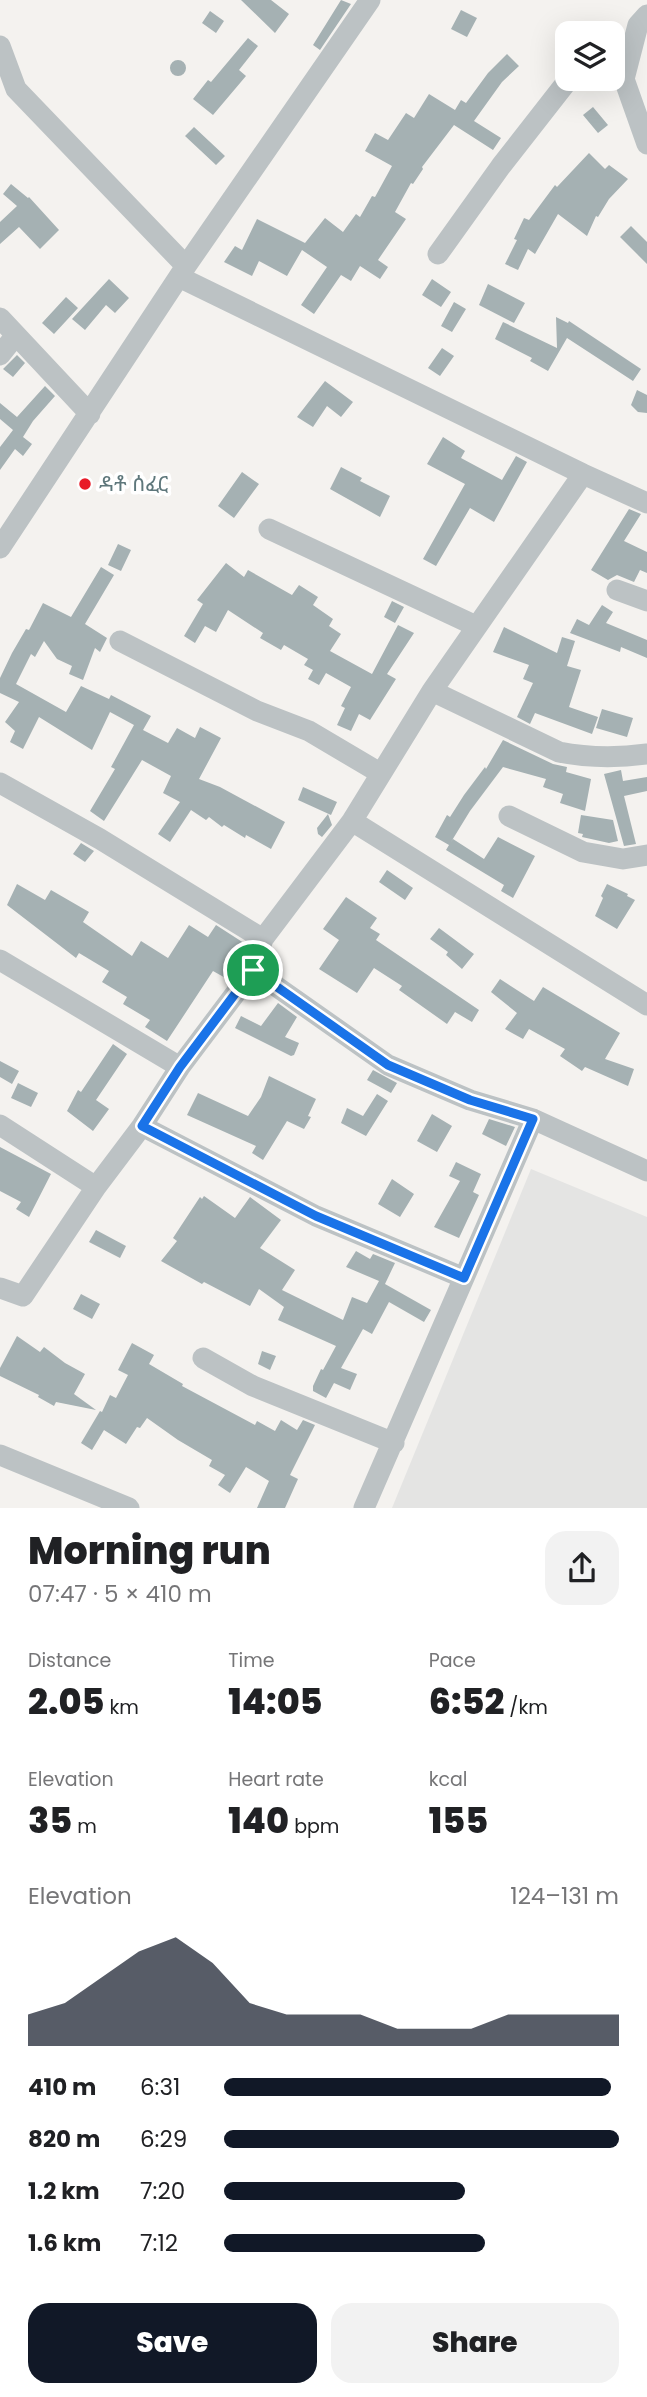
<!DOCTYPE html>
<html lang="en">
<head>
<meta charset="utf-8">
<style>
	:root { --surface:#fff; --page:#f2f2f2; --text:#202124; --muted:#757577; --accent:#111827 }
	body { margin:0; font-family:Poppins,"Noto Sans Ethiopic",sans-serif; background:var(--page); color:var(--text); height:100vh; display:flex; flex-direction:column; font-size:26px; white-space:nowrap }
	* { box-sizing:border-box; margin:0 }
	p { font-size:23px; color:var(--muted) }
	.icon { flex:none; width:38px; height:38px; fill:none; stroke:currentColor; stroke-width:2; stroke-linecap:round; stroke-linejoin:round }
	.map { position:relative; height:1508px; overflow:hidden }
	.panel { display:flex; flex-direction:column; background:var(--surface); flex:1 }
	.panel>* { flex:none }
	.buttons { position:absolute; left:555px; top:21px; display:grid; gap:14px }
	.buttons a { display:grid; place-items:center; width:70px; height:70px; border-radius:14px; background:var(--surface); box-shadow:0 7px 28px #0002; font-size:35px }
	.pin { position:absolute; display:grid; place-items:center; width:60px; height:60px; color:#fff; margin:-30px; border:4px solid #fff; border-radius:50%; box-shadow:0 2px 7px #0007 }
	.round { display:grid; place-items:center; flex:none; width:74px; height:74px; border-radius:21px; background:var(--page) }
	.headline { display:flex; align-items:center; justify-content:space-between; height:119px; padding:0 28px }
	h1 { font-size:38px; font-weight:800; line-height:52px }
	.figures { display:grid; grid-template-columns:repeat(3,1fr); gap:10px; height:119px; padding:7px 28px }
	.figures div { display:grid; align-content:center }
	.figures b { font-size:35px; font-weight:800 }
	.figures small { font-size:19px; font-weight:400 }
	.figures p { font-size:19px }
	.chart { height:196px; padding:14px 28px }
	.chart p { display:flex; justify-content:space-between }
	.chart svg { width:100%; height:126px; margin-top:7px; fill:var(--accent); opacity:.7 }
	.action { display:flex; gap:14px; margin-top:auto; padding:14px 28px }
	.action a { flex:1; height:80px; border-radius:21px; background:var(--accent); color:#fff; font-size:28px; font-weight:800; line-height:80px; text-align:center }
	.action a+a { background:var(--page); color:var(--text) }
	ul { padding:0 28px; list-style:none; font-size:23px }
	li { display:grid; grid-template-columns:112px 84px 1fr; align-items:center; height:52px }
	li i { height:18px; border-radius:9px; background:var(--accent) }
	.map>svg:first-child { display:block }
	.built { fill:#e4e4e3 }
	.building { fill:#a5b1b3 }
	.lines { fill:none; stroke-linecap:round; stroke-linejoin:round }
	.minor { stroke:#bcc2c4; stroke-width:21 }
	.route-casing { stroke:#fff; stroke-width:14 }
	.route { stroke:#1a73e8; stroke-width:9 }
	.poi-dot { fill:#e81b28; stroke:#fff; stroke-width:2.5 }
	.labels { text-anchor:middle; stroke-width:7; stroke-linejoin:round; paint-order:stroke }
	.poi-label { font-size:21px; fill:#5e777b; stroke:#fff; text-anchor:start }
</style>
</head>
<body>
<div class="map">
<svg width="647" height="1508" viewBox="0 0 647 1508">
	<rect width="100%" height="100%" fill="#f4f2ef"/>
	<path class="built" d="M531,1169L647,1217V1508H392Z"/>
	<path class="building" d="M241,0H271L289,14L275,33Z
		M341,0L351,4L320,50L313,45Z
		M461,10L477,18L467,37L451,29Z
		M210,11L224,21L216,33L202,23Z
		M248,38L258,46L239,70L246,76L213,115L193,99L208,80L211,82Z
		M507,54L519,66L502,82L474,121L501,138L493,150L454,125L422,167L423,169L413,184L411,183L395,212L406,219L378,260L388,267L380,279L360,266L351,281L341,275L314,314L301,305L327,267L302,250L287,276L259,261L252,276L224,262L235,246L242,250L257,219L305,243L325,218L343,232L356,214L360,217L372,196L375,197L392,166L365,151L375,133L388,140L406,113L414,118L429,94L455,110L461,100L466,103L488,73Z
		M170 68a8 8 0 1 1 16 0a8 8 0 1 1-16 0Z
		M593,107L608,125L598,133L583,115Z
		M194,127L225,156L216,165L185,136Z
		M589,153L605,169L609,165L628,179L609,199L598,217L596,216L587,236L558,214L535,254L528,249L518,270L505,264L517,240L514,239L524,218L529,220L555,185L557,187Z
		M11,184L28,198L29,197L59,230L40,249L19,227L0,244V222L17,206L3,194Z
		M631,226L647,242V264L620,237Z
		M109,279L129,298L115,313L106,305L85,330L72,319Z
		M432,279L451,292L441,307L422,295Z
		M488,284L525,303L514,323L479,305Z
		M66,297L78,308L54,334L42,323Z
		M454,302L466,309L452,332L441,326Z
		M556,317L568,323L569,321L641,369L633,381L567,338L548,371L530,361L532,358L495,339L503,322L557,348Z
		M442,348L454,356L440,376L428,368Z
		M17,355L25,363L13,377L3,369Z
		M325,381L353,402L341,417L327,406L313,427L297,417Z
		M45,386L55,396L33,421L23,437L32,444L23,456L15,449L0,470V447L13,430L0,419V403L17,417Z
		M637,390L647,395V413L638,412L631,405Z
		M443,437L465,451L461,458L502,480L516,456L527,462L494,522L470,508L436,566L423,559L465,484L427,464Z
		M341,467L362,478L360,481L390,496L380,517L330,489Z
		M242,472L259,484L234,518L218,506Z
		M629,509L641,514L624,541L647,552V573L640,570L634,582L617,575L608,580L591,570Z
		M118,544L131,550L121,571L108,565Z
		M226,563L244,577L248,570L292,595L299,585L318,597L313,605L333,619L329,626L341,634L330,651L372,674L398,625L414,633L387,674L396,679L370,720L359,714L351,731L337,725L345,708L341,706L351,687L326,673L319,685L308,679L313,670L304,665L308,659L284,645L281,650L260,638L263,633L228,610L216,632L205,626L195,643L184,636L203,604L197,600Z
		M101,567L114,575L85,624L107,638L100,652L95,648L83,680L69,674L72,666L57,659L44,641L35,657L31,654L16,684L66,712L81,686L109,699L111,695L151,716L143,730L168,743L177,728L195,738L200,727L221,738L199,779L220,787L285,822L271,849L246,835L245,838L224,825L222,827L209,817L206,820L191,810L170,842L158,834L180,802L163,793L171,776L142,760L104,821L90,811L115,769L111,767L134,725L110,712L92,750L39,717L23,749L10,742L15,731L5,722L19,702L0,693V678L12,653L26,629L29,630L43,603L71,617Z
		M392,601L404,607L395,623L384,617Z
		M602,605L613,612L606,623L647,640V658L621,647L620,652L570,633L577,619L589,625Z
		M504,627L557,653L562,637L575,641L567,666L581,670L569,707L598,717L592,734L535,713L530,724L517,717L533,683L523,679L529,665L493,652Z
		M602,709L633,718L627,737L596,728Z
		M503,740L553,764L567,767L566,772L591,779L585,811L560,803L563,794L543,787L546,779L503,767L470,811L451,842L453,839L484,859L498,837L535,856L513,898L501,891L504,885L446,850L449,845L435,837L447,815L450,817L464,795L485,767L486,769Z
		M621,770L623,781L647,777V791L624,796L636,844L624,846L604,774Z
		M303,787L337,802L331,815L298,800Z
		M328,814L332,825L322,837L318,834L317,828Z
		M581,815L613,820L618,841L609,843L582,837L583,834L578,833Z
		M81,843L94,851L85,862L73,854Z
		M387,870L413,888L405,900L379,882Z
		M17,884L45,900L51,890L89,912L83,922L132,956L141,941L168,958L189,925L208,937L216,925L247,945L242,961L229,980L213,971L167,1041L145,1027L150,1020L123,1004L127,997L102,982L109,971L79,953L76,958L7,905Z
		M607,884L628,894L627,896L635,900L617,929L595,916L603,898L601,896Z
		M346,897L377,918L370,928L380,934L376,940L479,1010L472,1022L455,1012L447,1024L399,990L402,986L374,968L357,993L319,969L339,940L323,929Z
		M439,928L474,954L462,969L446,955L448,952L430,939Z
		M500,979L534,1001L543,987L620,1033L605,1059L634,1069L628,1086L585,1067L582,1071L560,1056L565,1049L529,1029L523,1039L505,1029L517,1013L491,992Z
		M278,1003L297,1017L285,1037L299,1043L294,1055L291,1056L235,1028L241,1016L261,1026Z
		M113,1044L127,1054L96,1100L109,1109L93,1131L67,1111L78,1090L81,1092Z
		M0,1061L19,1071L12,1084L0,1077Z
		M373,1070L397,1083L391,1093L367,1080Z
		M269,1076L316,1099L308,1116L311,1117L304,1129L287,1121L263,1160L252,1153L256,1146L187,1115L198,1093L248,1116L261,1097Z
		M18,1083L38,1093L31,1107L11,1098Z
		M377,1094L388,1101L366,1136L341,1123L347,1108L363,1116Z
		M432,1114L452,1126L437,1152L417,1141Z
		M489,1119L515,1127L506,1146L482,1134Z
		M0,1147L51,1174L29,1217L16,1209L21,1202L0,1191Z
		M456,1162L481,1174L473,1192L479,1195L459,1238L434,1227L460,1181L449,1176Z
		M392,1179L414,1194L400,1217L378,1204Z
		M204,1196L235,1218L250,1197L281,1220L260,1248L295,1270L282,1290L343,1320L352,1297L367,1303L379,1281L346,1267L356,1251L370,1259L373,1254L395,1263L385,1284L431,1310L424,1322L389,1302L372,1334L363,1329L341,1368L357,1374L350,1390L334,1383L326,1398L313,1391V1386L321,1369L323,1370L336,1346L278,1320L284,1307L259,1289L250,1306L204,1282L202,1284L161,1261L177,1241L173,1238L200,1197L202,1199Z
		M96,1230L126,1246L120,1258L89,1242Z
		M81,1294L100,1304L92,1319L73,1309Z
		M17,1336L40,1352L44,1347L65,1363L85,1374L74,1394L96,1410L56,1402L54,1406L38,1397L39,1395L0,1376V1368Z
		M132,1343L154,1355L149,1364L183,1384L182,1386L255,1425L257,1421L275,1431L281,1420L297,1430L303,1420L315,1425L290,1475L298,1479L285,1508H257L269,1481L246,1467L230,1493L218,1485L225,1475L209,1466L212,1460L178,1440L147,1418L140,1428L137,1427L126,1444L104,1430L92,1450L81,1443L100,1411L102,1412L110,1395L116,1398L128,1375L118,1370Z
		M262,1351L276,1356L270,1370L258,1364Z"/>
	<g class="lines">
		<path class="minor" d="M0,46L16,89L186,266
			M612,70L624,79L638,25L647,15
			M624,79L647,144
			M438,254L501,166L569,79
			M179,277L583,474L647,503
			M0,318L90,414
			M0,355L16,335
			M269,529L476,626
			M0,548L186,266L370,0
			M617,590L647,601
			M120,641L257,711L309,731L380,773
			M432,691L559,752C589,758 617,758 647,754
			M0,783L100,839L263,939
			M509,816L583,852L623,859L647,855
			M352,821L647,1005
			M0,960L180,1067
			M253,970L388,1065L470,1100L533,1119L647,1171
			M0,1125L96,1187
			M142,1126L316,1216L464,1278
			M0,1288L23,1296L96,1187L142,1126L180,1067L253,970L263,939L352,821L432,691L583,474
			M203,1358L253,1386L394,1443
			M0,1455L129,1508
			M364,1508L533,1119"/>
	</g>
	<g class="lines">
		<g class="route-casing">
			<path id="route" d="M253,970L388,1065L470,1100L533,1119L464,1278L316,1216L142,1126L180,1067Z"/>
		</g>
		<use href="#route" class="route"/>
	</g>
	<circle class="poi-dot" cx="85" cy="484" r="7"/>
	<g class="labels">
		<g class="poi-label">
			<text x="99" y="491">ዳቶ ሰፈር</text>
		</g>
	</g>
</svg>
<div class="buttons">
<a><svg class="icon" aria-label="layers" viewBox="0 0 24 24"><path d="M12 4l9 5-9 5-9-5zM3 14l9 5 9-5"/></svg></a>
</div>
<div class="pin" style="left:253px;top:970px;background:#1e9e55"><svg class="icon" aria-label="arrive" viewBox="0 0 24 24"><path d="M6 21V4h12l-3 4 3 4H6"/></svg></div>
</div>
<section class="panel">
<div class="headline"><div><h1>Morning run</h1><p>07:47 · 5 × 410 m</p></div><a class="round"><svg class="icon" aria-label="share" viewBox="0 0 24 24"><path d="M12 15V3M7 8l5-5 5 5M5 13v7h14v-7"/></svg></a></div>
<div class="figures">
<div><p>Distance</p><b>2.05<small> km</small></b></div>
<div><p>Time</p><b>14:05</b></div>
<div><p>Pace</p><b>6:52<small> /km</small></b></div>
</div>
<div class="figures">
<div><p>Elevation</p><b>35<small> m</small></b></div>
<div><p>Heart rate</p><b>140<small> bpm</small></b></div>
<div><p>kcal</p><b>155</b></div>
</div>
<div class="chart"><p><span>Elevation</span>124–131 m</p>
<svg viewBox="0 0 160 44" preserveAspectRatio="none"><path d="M0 44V33L10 29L20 20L30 11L40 6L50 15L60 29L70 33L80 33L90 33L100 38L110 38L120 38L130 33L140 33L150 33L160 33V44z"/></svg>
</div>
<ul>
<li><b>410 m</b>6:31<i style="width:98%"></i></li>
<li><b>820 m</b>6:29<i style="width:100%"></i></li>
<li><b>1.2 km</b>7:20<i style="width:61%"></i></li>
<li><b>1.6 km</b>7:12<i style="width:66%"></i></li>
</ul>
<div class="action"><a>Save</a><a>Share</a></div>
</section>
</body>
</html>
